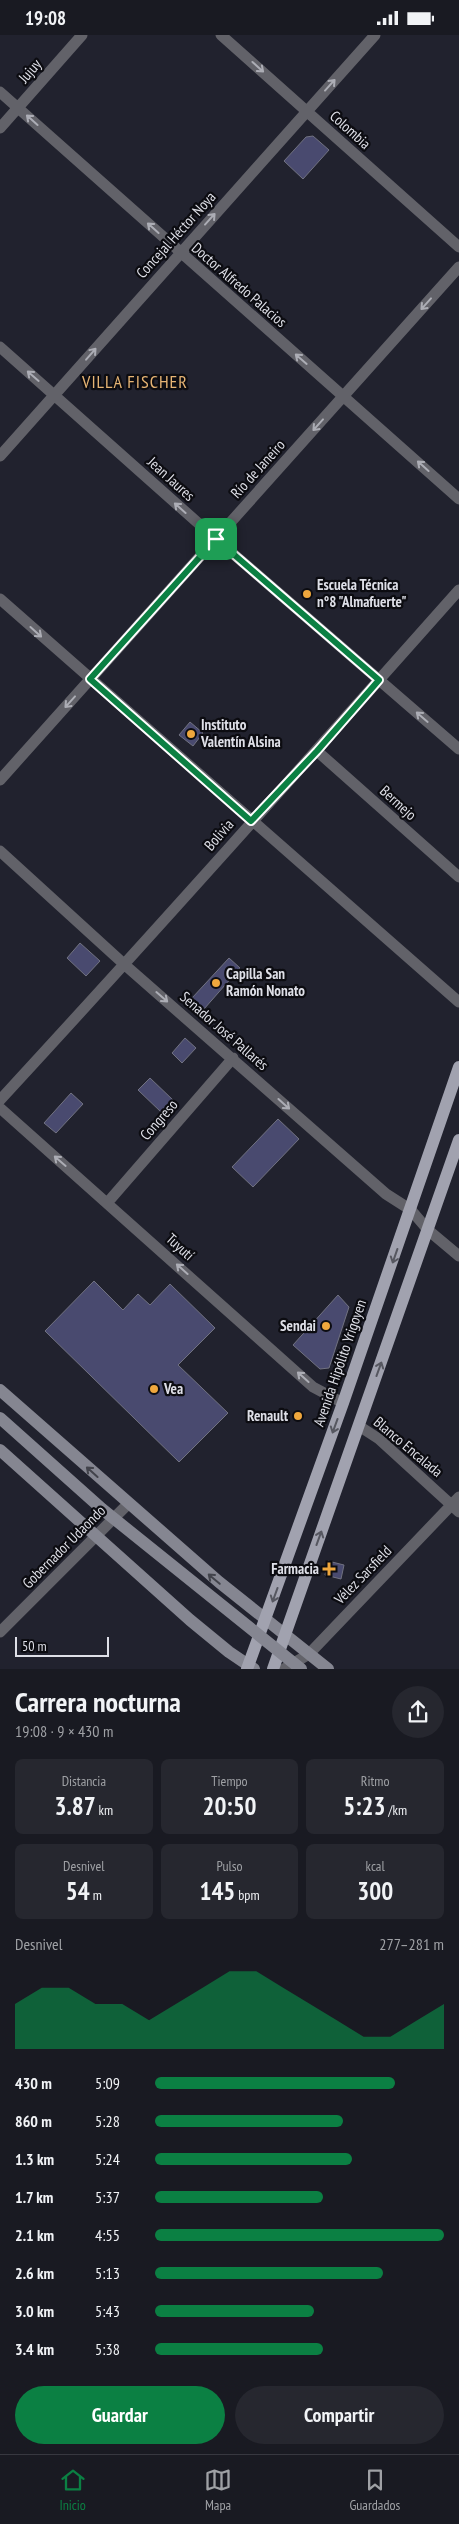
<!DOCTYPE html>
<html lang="es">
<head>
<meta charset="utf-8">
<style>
	:root { --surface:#191a22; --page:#26272f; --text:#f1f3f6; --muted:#9fa1a5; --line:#373840; --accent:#0b8043 }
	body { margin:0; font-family:"PT Sans Narrow",sans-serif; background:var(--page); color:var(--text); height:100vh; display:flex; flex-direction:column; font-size:19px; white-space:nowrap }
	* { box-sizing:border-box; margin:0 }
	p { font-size:16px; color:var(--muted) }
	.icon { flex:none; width:28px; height:28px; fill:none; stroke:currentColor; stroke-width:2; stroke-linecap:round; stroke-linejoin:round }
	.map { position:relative; height:1634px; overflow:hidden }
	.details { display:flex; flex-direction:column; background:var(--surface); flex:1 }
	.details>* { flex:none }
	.scale { position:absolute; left:15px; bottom:12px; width:94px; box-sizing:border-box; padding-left:5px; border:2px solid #dedfe7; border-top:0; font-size:14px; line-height:18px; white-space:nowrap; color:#dedfe7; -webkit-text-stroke:4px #0c0c11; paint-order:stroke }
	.pin { position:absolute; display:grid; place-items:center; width:42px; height:42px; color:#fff; margin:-21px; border-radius:10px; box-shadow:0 2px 8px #0006 }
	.round { display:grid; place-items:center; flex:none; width:52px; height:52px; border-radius:26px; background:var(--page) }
	.overview { display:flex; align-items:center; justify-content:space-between; height:85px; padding:0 15px }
	h1 { font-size:28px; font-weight:800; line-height:38px }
	.stats { display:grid; grid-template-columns:repeat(3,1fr); gap:8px; height:85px; padding:5px 15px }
	.stats div { display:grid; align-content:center; border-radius:8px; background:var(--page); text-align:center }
	.stats b { font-size:25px; font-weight:800 }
	.stats small { font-size:14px; font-weight:400 }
	.stats p { font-size:14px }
	.chart { height:140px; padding:10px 15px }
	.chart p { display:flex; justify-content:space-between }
	.chart svg { width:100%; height:90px; margin-top:5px; fill:var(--accent); opacity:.7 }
	.button { display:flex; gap:10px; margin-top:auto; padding:10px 15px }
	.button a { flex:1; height:58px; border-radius:30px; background:var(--accent); color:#fff; font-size:20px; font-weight:800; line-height:58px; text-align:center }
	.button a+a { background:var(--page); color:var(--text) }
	ul { padding:0 15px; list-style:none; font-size:16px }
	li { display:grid; grid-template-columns:80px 60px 1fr; align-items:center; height:38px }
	li i { height:12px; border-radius:6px; background:var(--accent) }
	.status { display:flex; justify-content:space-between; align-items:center; height:35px; padding:0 25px; background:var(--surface); direction:ltr }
	.status svg { height:14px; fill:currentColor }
	.tabs { display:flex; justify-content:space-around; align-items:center; height:70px; border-top:1px solid var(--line); background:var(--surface); font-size:14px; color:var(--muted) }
	.tabs a { display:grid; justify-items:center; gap:2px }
	.tabs .active { color:var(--accent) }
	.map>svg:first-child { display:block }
	.building { fill:#494a6f; stroke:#717281 }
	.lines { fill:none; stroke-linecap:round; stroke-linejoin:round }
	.minor { stroke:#626269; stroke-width:11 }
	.secondary { stroke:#858691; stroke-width:12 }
	.primary { stroke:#a1a2af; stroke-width:12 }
	.secondary-bridge { stroke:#858691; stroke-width:12 }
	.oneway { stroke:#acadb5 }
	.oneway2 { stroke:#565760 }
	.oneway3 { stroke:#42434b }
	.route-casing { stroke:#fff; stroke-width:10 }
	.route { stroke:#0b8043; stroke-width:6 }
	.poi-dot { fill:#efa73d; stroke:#0c0c11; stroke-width:2 }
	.labels { text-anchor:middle; stroke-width:4.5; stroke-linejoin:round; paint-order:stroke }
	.street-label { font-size:15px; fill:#dedfe7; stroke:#0c0c11 }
	.poi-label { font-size:15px; font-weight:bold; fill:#dedfe7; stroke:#0c0c11; text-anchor:start }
	.quarter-label { font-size:18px; letter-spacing:1px; fill:#e6b474; stroke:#0c0c11 }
</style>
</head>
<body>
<div class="status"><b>19:08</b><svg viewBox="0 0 49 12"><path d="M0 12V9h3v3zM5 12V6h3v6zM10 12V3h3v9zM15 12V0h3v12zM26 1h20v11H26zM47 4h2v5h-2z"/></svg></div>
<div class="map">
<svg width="459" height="1634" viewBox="0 0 459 1634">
	<rect width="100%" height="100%" fill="#21222e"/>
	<path class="building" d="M313,101L329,115L303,144L284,126L306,102Z
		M190,687L203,698L193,711L179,700Z
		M80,908L100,926L86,941L67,923Z
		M229,923L240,933L204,974L192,963Z
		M185,1003L196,1013L182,1028L172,1018Z
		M150,1043L173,1065L161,1077L138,1055Z
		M71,1058L83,1069L56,1098L44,1088Z
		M278,1084L299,1104L253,1152L232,1132Z
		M94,1246L123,1275L138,1259L150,1270L170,1249L215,1293L178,1330L228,1378L179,1427L45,1296Z
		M338,1260L349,1272L329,1333L320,1334L293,1310Z
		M328,1526L344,1530L341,1544L325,1540Z"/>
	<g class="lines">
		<path class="minor" d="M221,0L459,212
			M0,57L459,464
			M0,93L82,0
			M0,312L216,504L459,714
			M0,421L375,0
			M0,564L459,967
			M317,716L459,842
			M0,745L459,232
			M0,816L125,930L386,1159L411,1175L428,1195L459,1221
			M0,1065C155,897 307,726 459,555
			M0,1073L313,1352L343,1368
			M108,1167L233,1023
			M359,1391L379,1404L459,1477
			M0,1597L128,1469
			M284,1634L309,1619L459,1462"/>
		<path class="secondary" d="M0,1355L219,1547L328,1634
			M0,1415L190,1585L229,1617L254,1634"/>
		<path class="primary" d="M247,1634L343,1368L459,1032
			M273,1634L459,1105"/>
		<path class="secondary-bridge" d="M0,1383L102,1474L301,1634"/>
	</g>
	<defs><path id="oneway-shaft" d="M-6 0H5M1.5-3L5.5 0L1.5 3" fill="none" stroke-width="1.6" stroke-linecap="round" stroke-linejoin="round" transform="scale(1.25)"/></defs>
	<g class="oneway">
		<use href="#oneway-shaft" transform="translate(258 32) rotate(42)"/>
		<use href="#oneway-shaft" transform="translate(330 50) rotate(-48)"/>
		<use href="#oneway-shaft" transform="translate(32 85) rotate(-138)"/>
		<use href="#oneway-shaft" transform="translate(210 184) rotate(-48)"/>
		<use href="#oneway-shaft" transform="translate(153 193) rotate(-138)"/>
		<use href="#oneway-shaft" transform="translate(426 269) rotate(132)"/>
		<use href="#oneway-shaft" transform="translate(91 319) rotate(-49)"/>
		<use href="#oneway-shaft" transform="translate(301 324) rotate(-139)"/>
		<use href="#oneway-shaft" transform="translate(33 341) rotate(-139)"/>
		<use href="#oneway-shaft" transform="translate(318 390) rotate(132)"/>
		<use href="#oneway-shaft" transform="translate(423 431) rotate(-138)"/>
		<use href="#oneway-shaft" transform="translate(180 473) rotate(-138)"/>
		<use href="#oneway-shaft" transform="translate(36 597) rotate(42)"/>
		<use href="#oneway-shaft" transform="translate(70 667) rotate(132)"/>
		<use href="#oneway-shaft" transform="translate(422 682) rotate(-139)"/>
		<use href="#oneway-shaft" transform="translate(162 962) rotate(41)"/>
		<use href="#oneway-shaft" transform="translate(284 1069) rotate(42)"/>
		<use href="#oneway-shaft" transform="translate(60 1126) rotate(-139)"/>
		<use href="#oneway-shaft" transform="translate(182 1234) rotate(-138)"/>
		<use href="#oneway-shaft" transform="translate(303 1342) rotate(-138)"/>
	</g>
	<g class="oneway2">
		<use href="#oneway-shaft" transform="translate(395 1221) rotate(109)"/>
		<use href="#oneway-shaft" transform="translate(379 1334) rotate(-70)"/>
		<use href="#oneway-shaft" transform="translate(335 1391) rotate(110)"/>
		<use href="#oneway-shaft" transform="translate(319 1503) rotate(-70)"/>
		<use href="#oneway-shaft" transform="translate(275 1560) rotate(110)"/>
	</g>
	<g class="oneway3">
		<use href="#oneway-shaft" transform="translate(92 1437) rotate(-138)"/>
		<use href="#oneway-shaft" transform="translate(214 1544) rotate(-140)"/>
	</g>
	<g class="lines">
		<g class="route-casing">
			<path id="route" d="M216,504L379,645L317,716L251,786L90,644Z"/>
		</g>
		<use href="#route" class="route"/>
	</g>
	<g class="poi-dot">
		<circle cx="307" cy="559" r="5"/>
		<circle cx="191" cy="699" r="5"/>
		<circle cx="216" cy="948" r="5"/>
		<circle cx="326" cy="1291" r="5"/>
		<circle cx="154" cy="1354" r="5"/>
		<circle cx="298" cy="1381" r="5"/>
		<path d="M326.5 1526.5h5v5h5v5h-5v5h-5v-5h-5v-5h5z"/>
	</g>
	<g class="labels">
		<g class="street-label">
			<text transform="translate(30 36) rotate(-49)" y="5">Jujuy</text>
			<text transform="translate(350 95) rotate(42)" y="5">Colombia</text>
			<text transform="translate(176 200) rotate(-48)" y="5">Concejal Héctor Noya</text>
			<text transform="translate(239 250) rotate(41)" y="5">Doctor Alfredo Palacios</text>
			<text transform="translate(258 434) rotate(-48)" y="5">Río de Janeiro</text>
			<text transform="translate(171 444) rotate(42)" y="5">Jean Jaures</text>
			<text transform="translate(398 768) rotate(42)" y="5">Bermejo</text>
			<text transform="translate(219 800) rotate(-49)" y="5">Bolivia</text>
			<text transform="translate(224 996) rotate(41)" y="5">Senador José Pallarés</text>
			<text transform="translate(159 1085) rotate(-49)" y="5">Congreso</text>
			<text transform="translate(180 1212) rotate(42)" y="5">Tuyutí</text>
			<text transform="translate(340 1328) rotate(-71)" y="5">Avenida Hipólito Yrigoyen</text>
			<text transform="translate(408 1412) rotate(40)" y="5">Blanco Encalada</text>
			<text transform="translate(64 1512) rotate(-45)" y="5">Gobernador Udaondo</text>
			<text transform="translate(363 1540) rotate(-46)" y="5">Vélez Sarsfield</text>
		</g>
		<g class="poi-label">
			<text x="317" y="555">Escuela Técnica<tspan x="317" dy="17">n°8 "Almafuerte"</tspan></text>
			<text x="201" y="695">Instituto<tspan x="201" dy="17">Valentín Alsina</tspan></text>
			<text x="226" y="944">Capilla San<tspan x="226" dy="17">Ramón Nonato</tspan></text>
			<text x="316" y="1296" text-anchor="end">Sendai</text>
			<text x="164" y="1359">Vea</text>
			<text x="288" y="1386" text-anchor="end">Renault</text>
			<text x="319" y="1539" text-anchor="end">Farmacia</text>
		</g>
		<g class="quarter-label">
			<text x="135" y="353">VILLA FISCHER</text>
		</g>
	</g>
</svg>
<div class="scale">50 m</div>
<div class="pin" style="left:216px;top:504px;background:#1e9e55"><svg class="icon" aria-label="arrive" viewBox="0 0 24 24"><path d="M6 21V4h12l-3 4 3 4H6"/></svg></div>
</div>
<section class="details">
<div class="overview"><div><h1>Carrera nocturna</h1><p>19:08 · 9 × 430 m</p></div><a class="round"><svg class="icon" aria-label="share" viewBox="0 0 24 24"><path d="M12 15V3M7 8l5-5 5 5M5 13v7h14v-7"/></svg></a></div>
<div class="stats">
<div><p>Distancia</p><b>3.87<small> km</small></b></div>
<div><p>Tiempo</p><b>20:50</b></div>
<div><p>Ritmo</p><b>5:23<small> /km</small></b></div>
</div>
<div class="stats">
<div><p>Desnivel</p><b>54<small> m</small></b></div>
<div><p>Pulso</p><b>145<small> bpm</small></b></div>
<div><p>kcal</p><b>300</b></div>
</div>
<div class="chart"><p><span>Desnivel</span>277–281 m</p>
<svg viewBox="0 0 160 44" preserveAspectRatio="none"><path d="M0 44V22L10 14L20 14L30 22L40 22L50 30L60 22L70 14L80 6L90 6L100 14L110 22L120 30L130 38L140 38L150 30L160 22V44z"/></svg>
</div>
<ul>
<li><b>430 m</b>5:09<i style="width:83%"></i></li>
<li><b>860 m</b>5:28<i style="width:65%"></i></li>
<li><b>1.3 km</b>5:24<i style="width:68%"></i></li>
<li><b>1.7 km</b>5:37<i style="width:58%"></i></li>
<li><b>2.1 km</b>4:55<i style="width:100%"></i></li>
<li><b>2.6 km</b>5:13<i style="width:79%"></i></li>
<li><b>3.0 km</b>5:43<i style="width:55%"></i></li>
<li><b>3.4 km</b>5:38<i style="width:58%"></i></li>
</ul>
<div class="button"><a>Guardar</a><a>Compartir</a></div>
</section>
<nav class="tabs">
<a class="active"><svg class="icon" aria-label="home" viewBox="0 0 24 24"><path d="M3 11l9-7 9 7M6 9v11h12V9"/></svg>Inicio</a>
<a><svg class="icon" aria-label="map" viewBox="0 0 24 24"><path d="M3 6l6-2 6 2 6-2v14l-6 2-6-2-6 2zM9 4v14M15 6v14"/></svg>Mapa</a>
<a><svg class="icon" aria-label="saved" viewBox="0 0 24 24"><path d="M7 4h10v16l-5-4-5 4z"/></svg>Guardados</a>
</nav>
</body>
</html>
